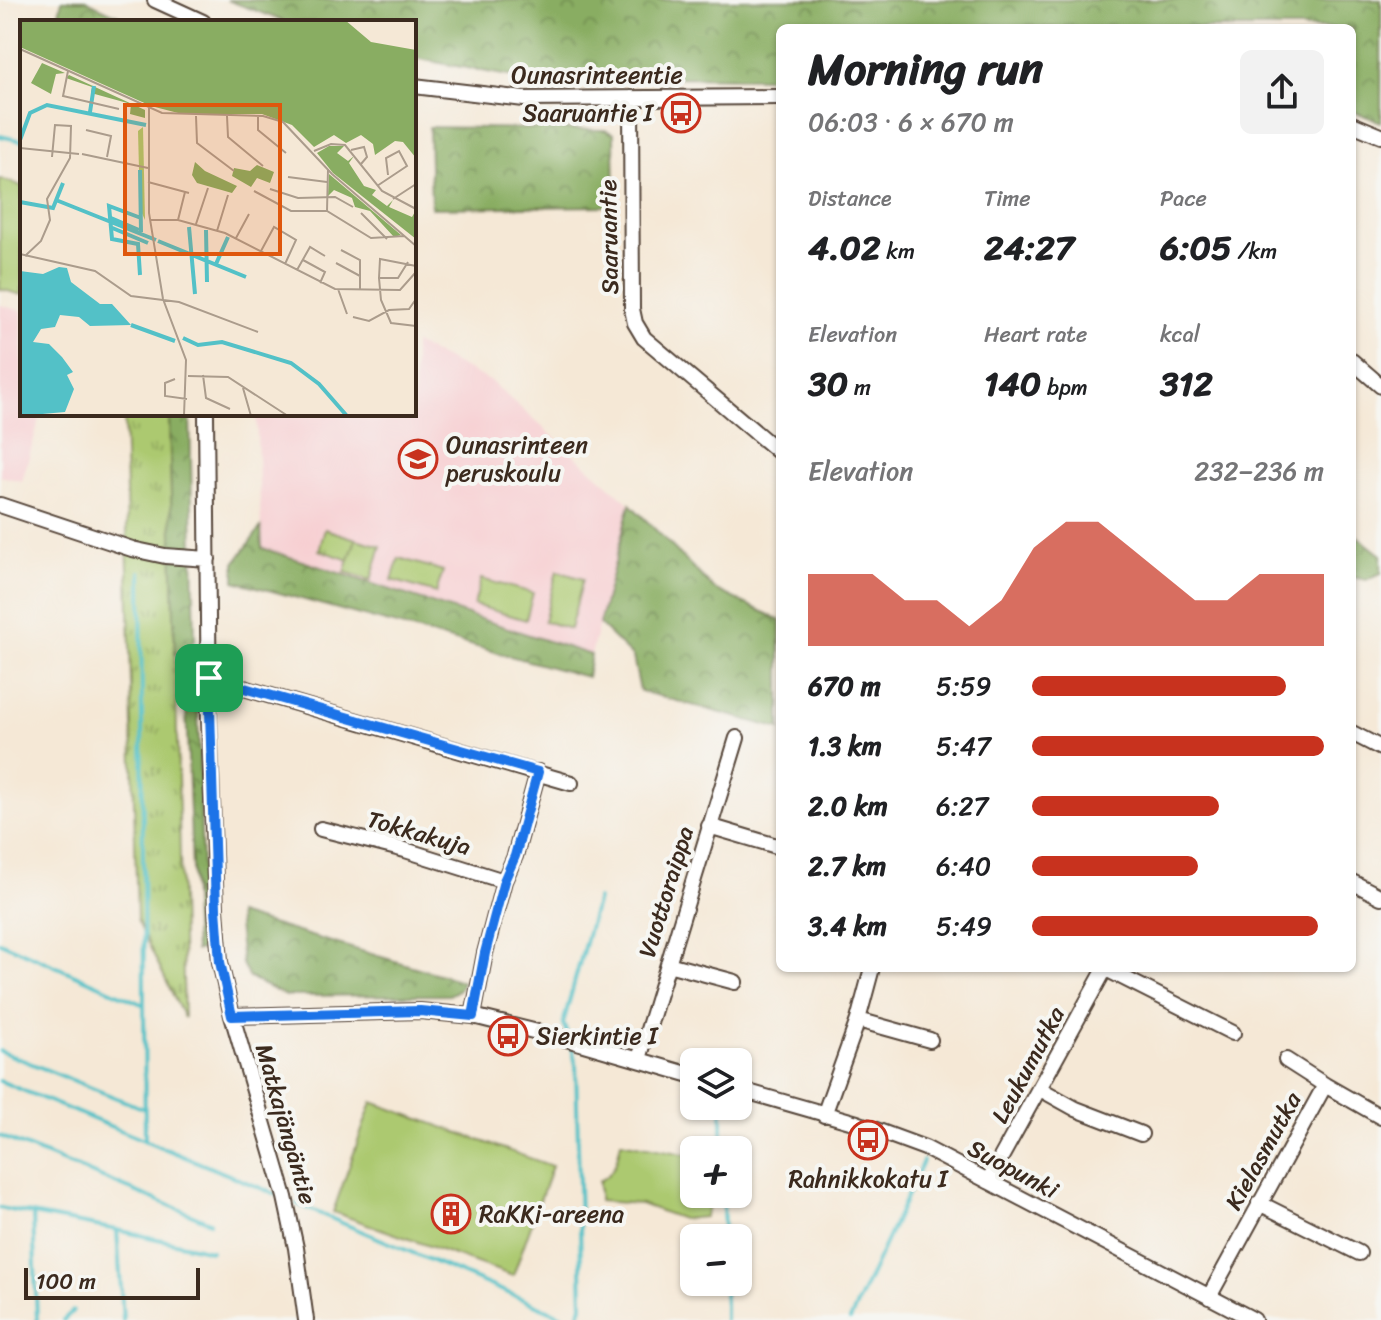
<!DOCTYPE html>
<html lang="en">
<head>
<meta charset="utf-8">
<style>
	:root { --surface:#fff; --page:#f2f2f2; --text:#202124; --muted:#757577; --accent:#c8321e }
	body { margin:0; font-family:Sriracha,sans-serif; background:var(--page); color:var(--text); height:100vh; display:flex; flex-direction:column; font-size:30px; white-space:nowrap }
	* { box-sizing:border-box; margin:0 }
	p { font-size:26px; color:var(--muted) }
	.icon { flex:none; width:44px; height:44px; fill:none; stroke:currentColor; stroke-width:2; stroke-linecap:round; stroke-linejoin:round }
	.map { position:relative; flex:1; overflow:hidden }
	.sheet { position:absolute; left:776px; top:24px; width:580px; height:948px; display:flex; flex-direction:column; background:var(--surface); border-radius:12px; box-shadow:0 2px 6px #0004 }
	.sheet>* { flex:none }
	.buttons { position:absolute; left:680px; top:1048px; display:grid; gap:16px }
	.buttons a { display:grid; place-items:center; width:72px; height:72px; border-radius:12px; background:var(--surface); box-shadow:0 2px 6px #0004; font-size:40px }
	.scale { position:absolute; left:24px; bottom:20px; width:176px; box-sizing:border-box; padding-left:8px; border:4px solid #3b2a1e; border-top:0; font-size:22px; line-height:28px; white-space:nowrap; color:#3b2a1e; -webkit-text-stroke:6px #f6f6f2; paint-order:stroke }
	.pin { position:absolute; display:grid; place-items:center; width:68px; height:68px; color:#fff; margin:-34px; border-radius:16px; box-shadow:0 4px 12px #0006 }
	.round { display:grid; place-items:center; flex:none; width:84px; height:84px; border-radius:12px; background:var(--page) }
	.summary { display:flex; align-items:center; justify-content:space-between; height:136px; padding:0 32px }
	h1 { font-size:44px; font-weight:800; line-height:60px }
	.stats { display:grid; grid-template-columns:repeat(3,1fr); gap:12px; height:136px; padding:8px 32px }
	.stats div { display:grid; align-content:center }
	.stats b { font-size:34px; font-weight:800 }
	.stats small { font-size:22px; font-weight:400 }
	.stats p { font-size:22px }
	.chart { height:224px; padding:16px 32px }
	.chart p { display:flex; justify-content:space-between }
	.chart svg { width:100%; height:144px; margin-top:8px; fill:var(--accent); opacity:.7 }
	ul { padding:0 32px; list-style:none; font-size:26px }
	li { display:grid; grid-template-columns:128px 96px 1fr; align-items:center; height:60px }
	li i { height:20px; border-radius:10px; background:var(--accent) }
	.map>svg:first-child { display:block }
	.built { fill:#f7cfd2 }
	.grass { fill:url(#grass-tufts); stroke:#747a47; stroke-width:2 }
	.forest { fill:url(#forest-crowns); stroke:#626c40; stroke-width:2 }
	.pitch { fill:#acc970; stroke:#747a47; stroke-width:2 }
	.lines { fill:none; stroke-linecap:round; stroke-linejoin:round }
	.stream { stroke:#53c1c7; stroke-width:4 }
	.minor-casing { stroke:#57463a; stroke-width:18 }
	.minor { stroke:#fff; stroke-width:14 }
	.route-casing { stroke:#fff; stroke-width:16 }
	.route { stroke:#1a73e8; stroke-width:10 }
	.labels { text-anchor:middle; stroke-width:8; stroke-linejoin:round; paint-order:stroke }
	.street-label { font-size:24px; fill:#3b2a1e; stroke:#f6f6f2 }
	.poi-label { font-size:24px; fill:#3b2a1e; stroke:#f6f6f2; text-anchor:start }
	.inset-river { fill:none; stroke:#53c1c7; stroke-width:4 }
	.inset-road { fill:none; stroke:#ab9c8c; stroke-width:2 }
	.view { fill:#df570d; fill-opacity:0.15; stroke:#df570d; stroke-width:4 }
	.inset-edge { fill:none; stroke:#3b2a1e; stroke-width:4 }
</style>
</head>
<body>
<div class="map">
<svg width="1381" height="1320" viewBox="0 0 1381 1320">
	<defs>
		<pattern id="grass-tufts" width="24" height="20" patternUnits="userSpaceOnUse" patternTransform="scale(2)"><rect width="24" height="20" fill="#acc970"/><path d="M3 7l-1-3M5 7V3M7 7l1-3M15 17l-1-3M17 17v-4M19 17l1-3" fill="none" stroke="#8da35b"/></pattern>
		<pattern id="forest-crowns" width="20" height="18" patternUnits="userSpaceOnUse" patternTransform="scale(2)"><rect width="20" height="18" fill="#89ad62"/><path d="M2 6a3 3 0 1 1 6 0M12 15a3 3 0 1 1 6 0" fill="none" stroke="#718d50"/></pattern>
	</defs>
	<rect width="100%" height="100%" fill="#f6f6f2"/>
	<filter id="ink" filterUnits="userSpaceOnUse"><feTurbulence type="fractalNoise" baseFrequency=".0125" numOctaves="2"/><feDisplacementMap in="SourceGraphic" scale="16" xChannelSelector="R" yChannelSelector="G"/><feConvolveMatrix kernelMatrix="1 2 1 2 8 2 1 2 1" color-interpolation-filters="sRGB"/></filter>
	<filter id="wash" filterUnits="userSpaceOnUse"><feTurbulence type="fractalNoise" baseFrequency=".006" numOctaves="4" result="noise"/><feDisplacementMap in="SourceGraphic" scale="32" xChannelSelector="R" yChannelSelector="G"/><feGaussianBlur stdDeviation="1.8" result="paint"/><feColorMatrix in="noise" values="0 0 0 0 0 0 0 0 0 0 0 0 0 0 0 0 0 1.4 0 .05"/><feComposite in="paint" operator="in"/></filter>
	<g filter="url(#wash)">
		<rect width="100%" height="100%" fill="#f5e8d6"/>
		<path class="built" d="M0,305L22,311V414H41L22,481L0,476Z
			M414,343L490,381L630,504L591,655L262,548L256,414H414Z"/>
		<path class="grass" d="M124,414H169L184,1018L137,920Z
			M325,529L356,539L349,560L319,550Z"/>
		<path class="forest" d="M62,0H85L133,22H57Z
			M227,0H1381V122L1352,111V28H780V78L508,76L414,58V22H286Z
			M429,127L605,130L614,134L615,198L607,206L431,208Z
			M169,414H190L195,640L175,655Z
			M630,504L714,589L780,620V729L640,691L633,657L599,624Z
			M261,527L262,548L591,655L587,677L235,581V563Z
			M1352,532L1381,555V573L1366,580L1352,577Z
			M197,667L204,950L195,951L185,676Z
			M237,914L462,981L459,990L449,995L286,996L249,978L242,964Z"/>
		<path class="pitch" d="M0,179L22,186V295L0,289Z
			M356,539L381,546L371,580L345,572Z
			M399,558L443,571L436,593L392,580Z
			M557,571L583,579L570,629L544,621Z
			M481,579L533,593L526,620L474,605Z
			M372,1102L552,1166L513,1276L333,1212Z
			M621,1142L694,1156V1194H713L704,1217L682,1219L641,1204L599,1201V1181C616,1172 617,1159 621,1142Z"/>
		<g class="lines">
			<path class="stream" d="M0,136L22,141
				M141,572L145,1141
				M0,942L144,1005
				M568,1035L563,1024L597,899
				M571,1043L576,1065L582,1306L577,1320
				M0,1051L144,1109
				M0,1081L280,1196
				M722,1106V1150
				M0,1136L210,1222
				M723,1194L724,1238
				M297,1204L572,1320
				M0,1208L117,1230L123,1320
				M33,1214L37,1320
				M117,1230L211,1251
				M725,1282V1320
				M63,1320L73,1311
				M850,1320L923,1161"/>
		</g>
	</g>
	<g filter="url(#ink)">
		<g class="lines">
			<g class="minor-casing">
				<path id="minor" d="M155,0L203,22
					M414,86L524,99L780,97
					M631,98L632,309L635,323L644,338L780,453
					M1352,124L1381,136
					M1352,361L1381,386
					M206,414L209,718L216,909L220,962L232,1016L285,1197L296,1248L306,1320
					M0,505L132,549L165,556L208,559
					M209,678L571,783
					M1352,733L1381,748
					M709,826L780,847
					M321,829L405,850L504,881
					M1352,882L1381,897
					M668,964L735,982
					M1104,968L1233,1033
					M232,1016L420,1011L473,1016L570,1040L694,1076
					M473,1016L485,953L504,881L515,856L538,772
					M858,1020L930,1040
					M639,1059L737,738
					M1286,1060L1325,1085
					M738,1089L857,1123L925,1148L1254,1320
					M1040,1089L1076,1109L1141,1134
					M824,1115L858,1020L872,968
					M988,1181L1105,969
					M1259,1203L1359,1253
					M1209,1297L1325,1085L1381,1117"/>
			</g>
			<use href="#minor" class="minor"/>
		</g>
	</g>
	<g class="lines" filter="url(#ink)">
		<g class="route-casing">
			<path id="route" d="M209,678L538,772L515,856L504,881L485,953L473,1016L420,1011L232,1016L220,962L216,909Z"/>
		</g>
		<use href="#route" class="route"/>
	</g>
	<defs>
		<g id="bus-ring" transform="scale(2)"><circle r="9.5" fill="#f6f6f2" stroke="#c8321e" stroke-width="1.5"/><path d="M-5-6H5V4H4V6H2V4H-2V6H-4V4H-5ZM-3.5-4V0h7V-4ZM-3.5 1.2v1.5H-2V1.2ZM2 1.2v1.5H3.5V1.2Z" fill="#c8321e"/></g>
		<g id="school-ring" transform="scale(2)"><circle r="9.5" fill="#f6f6f2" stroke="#c8321e" stroke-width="1.5"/><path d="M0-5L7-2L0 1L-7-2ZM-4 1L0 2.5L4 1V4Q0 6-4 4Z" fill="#c8321e"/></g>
		<g id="building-ring" transform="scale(2)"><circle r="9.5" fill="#f6f6f2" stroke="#c8321e" stroke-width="1.5"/><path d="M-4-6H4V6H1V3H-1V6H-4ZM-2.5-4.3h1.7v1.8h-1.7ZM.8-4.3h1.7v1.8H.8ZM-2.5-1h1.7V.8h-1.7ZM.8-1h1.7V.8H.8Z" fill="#c8321e"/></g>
	</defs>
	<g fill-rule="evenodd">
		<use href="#bus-ring" x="681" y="113"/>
		<use href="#school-ring" x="418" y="459"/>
		<use href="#bus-ring" x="508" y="1036"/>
		<use href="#bus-ring" x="868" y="1140"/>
		<use href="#building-ring" x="451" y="1214"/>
	</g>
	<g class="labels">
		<g class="street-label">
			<text x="597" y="83">Ounasrinteentie</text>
			<text transform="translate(609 237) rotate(-91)" y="8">Saaruantie</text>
			<text transform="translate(419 833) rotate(16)" y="8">Tokkakuja</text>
			<text transform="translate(666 892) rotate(-73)" y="8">Vuottoraippa</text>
			<text transform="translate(1028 1065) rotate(-62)" y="8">Leukumutka</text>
			<text transform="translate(286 1124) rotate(74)" y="8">Matkajängäntie</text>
			<text transform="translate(1263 1151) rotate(-61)" y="8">Kielasmutka</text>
			<text transform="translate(1013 1169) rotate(28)" y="8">Suopunki</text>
		</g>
		<g class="poi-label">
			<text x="653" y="121" text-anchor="end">Saaruantie I</text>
			<text x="446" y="453">Ounasrinteen<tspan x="446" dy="28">peruskoulu</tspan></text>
			<text x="536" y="1044">Sierkintie I</text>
			<text x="868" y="1187" text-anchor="middle">Rahnikkokatu I</text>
			<text x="479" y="1222">RaKKi-areena</text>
		</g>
	</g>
	<g transform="translate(20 20)">
		<rect width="396" height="396" fill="#f5e8d6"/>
		<path d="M123,107L125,200L120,189L118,111Z" fill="#acc970"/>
		<path d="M0,0H325L351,22L396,30V138L383,122L375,121L355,135L353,124L341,115L326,123L314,115L294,127L272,105L242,94H162L131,86L0,27ZM22,43L45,53L36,54L31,74L11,63ZM49,55L125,90V98L110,94L111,84L71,73L72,67L46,58ZM309,126H324L317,133L328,141L334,136L329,143L344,166L356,170L352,175L367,186L373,180L369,187L392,197L396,190V219L313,153L297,133ZM175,142L185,151L217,166L212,173L177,163L172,155ZM237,145L254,152L250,163L237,158L231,167L212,156L214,148L230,151ZM309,154L381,215L374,217L350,191L335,187L332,178L314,170L308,176Z" fill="#89ad62"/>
		<path d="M39,247L47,248L51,262L80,284H92L111,305L70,306L59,297L40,295L35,307L21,309L13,322L29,324L42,337L53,352L47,355L54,369L45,392L0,396V251L23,254Z" fill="#53c1c7"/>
		<path class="inset-river" d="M70,92L74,66M0,120L10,93L27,85L126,105M120,150L121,212M36,180L136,220M0,182L33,188L43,163M91,198L119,210M90,207L128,223M169,207L175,274M186,210L187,262M138,221L226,257M196,244L208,217M120,255L118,224L92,219L89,186L121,198M111,305L155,321M163,318L178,325L202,322L271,343L299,364L327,396"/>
		<path class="inset-road" d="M0,29L142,93L243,96L263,102L312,154L396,226M48,51L43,76L99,89M129,88V193L143,279L166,340L164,396M176,96L177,123L214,151M207,96L208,117L243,146M238,96V110L266,133M66,110L91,116L87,137M0,128L59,134M331,130L344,127L347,137L341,144M294,131L311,124L325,125L362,171L396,189M62,134L128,148M268,157L307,162M128,162L169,173M357,166L387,146L379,131L366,138L368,155M250,169L278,178L315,177L333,187M234,171L271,191H307L351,218L384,216M373,179L396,164M307,191L308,149M341,193L367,219M131,200H158L205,213L315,269L380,270L396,252M158,200L165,172M176,204L188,168M197,211L208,175M216,218L229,194M321,230L340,240V269M241,231L254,207L276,220L265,244M0,234L75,251L111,276L159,282L238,312M5,236L21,221L30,200L27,179L50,138L51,106L35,105L32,137M283,240L305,252L300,263M316,243L340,256M396,246L360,239L359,258L361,280L371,303L396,306M277,250L290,227L305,236M359,258H378L388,242M318,269L327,294M333,297L349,301L369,290L389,289L396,279M183,355L186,378L210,389M168,356L208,357L268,396M155,359L145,363V376L167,379M223,368L231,396"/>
		<path class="view" d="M105,85H260V234H105Z"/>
		<rect width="396" height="396" class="inset-edge"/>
	</g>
</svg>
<div class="buttons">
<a><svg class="icon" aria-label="layers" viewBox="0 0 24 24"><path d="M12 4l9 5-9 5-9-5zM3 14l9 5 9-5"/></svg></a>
<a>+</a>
<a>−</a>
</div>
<div class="scale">100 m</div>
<div class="pin" style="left:209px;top:678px;background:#1e9e55"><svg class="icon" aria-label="arrive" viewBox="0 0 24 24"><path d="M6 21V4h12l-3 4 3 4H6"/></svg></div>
<section class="sheet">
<div class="summary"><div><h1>Morning run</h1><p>06:03 · 6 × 670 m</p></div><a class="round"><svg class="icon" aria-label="share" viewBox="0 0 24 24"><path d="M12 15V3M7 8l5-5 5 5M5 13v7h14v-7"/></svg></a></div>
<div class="stats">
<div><p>Distance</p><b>4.02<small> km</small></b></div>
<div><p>Time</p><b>24:27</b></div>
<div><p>Pace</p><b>6:05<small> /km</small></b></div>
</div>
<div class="stats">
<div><p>Elevation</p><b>30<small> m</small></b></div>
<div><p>Heart rate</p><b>140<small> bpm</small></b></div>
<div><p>kcal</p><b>312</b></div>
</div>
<div class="chart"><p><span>Elevation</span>232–236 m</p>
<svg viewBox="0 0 160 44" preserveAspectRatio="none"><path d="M0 44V22L10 22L20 22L30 30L40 30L50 38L60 30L70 14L80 6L90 6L100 14L110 22L120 30L130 30L140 22L150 22L160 22V44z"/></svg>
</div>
<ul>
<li><b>670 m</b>5:59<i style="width:87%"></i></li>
<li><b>1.3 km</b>5:47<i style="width:100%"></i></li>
<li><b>2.0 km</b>6:27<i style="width:64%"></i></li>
<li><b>2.7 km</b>6:40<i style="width:57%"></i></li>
<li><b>3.4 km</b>5:49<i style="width:98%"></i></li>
</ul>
</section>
</div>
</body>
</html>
